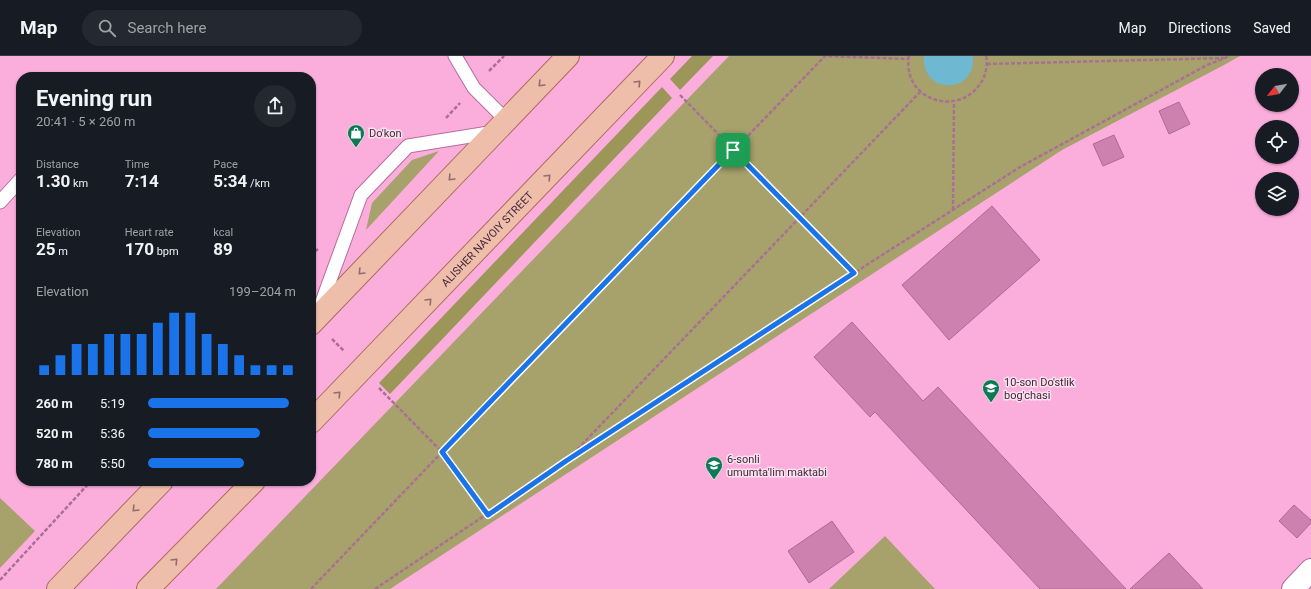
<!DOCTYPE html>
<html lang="en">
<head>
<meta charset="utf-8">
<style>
	:root { --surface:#171b24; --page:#242831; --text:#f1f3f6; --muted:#9ea1a6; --line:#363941; --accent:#1a73e8 }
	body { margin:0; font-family:Roboto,sans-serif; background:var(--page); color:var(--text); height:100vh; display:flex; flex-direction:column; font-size:15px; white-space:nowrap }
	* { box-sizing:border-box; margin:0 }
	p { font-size:13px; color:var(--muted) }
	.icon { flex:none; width:22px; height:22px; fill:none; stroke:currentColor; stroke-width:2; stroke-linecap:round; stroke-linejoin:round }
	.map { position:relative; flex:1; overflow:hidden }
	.sheet { position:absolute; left:16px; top:16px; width:300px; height:414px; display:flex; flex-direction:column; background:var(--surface); border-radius:16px; box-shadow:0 1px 3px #0004 }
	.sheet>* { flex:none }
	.needle { width:26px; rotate:239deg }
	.controls { position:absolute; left:1255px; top:12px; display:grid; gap:8px }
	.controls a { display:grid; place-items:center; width:44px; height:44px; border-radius:50%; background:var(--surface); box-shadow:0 1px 3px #0004; font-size:20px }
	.pin { position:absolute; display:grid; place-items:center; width:34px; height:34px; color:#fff; margin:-17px; border-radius:8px; box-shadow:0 2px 6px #0006 }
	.round { display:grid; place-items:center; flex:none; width:42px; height:42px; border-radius:21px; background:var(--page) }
	.overview { display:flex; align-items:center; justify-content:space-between; height:68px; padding:0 20px }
	h1 { font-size:22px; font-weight:700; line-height:30px }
	.figures { display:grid; grid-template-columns:repeat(3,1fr); gap:6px; height:68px; padding:4px 20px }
	.figures div { display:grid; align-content:center }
	.figures b { font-size:17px; font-weight:700 }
	.figures small { font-size:11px; font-weight:400 }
	.figures p { font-size:11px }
	.chart { height:112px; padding:8px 20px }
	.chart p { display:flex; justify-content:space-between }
	.chart svg { width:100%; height:72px; margin-top:4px; stroke:var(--accent); stroke-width:6 }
	ul { padding:0 20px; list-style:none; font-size:13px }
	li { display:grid; grid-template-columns:64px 48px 1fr; align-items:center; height:30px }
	li i { height:10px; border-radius:5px; background:var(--accent) }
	header { display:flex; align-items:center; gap:24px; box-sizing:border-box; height:56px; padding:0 20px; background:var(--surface); border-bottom:1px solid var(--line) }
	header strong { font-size:19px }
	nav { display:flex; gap:22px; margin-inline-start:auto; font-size:14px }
	.search { width:280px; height:36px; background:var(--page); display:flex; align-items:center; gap:10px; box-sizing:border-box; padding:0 14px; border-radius:22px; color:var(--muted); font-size:15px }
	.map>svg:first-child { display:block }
	.green { fill:#a7a16b }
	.forest { fill:#9c9659 }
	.water { fill:#6fb8d2 }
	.building { fill:#cc81af; stroke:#b16895 }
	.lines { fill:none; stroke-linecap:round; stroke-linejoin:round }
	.service-casing { stroke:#b66d9a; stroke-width:15 }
	.minor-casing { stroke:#b66d9a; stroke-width:24 }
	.primary-casing { stroke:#ac6d5e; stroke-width:24 }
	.path { stroke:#a87092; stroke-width:2.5; stroke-dasharray:4 2; stroke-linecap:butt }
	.service { stroke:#fff; stroke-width:13 }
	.minor { stroke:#fff; stroke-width:22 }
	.primary { stroke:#eebeaa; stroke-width:22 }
	.oneway { stroke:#926b6c }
	.route-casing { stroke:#fff; stroke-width:8 }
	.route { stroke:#1a73e8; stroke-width:5 }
	.labels { text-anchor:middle; stroke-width:3; stroke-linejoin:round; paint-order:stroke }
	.poi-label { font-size:11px; fill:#46273a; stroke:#fae1ef; text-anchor:start }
	.street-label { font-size:11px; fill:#46273a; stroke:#fae1ef }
</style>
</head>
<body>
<header>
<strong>Map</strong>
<div class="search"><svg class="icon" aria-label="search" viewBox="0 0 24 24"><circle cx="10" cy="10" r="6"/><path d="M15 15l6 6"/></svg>Search here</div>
<nav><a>Map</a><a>Directions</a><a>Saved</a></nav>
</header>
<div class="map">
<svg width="1311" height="533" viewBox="0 0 1311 533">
	<rect width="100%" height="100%" fill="#fbaddc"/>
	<path class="green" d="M729,0H1240L1224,9L1062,94L390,533H216Z
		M439,95L366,174L372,147L412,104Z
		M0,442L35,475L0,512Z
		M885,480L935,533H829Z"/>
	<path class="forest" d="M692,0H713L680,34L670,23Z
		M662,31L672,42L390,338L379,327Z"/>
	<path class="water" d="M924,0H973C976,39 921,39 924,0Z"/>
	<path class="building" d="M1179,46L1190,68L1169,78L1159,55Z
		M1114,79L1124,101L1103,110L1093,88Z
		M992,150L1040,204L949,284L902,229Z
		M852,266L923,345L938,331L1126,533H1040L875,356L870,361L814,301Z
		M1294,449L1311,464V467L1297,482L1279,465Z
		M832,465L854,496L809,527L788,495Z
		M1169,497L1203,533H1130Z"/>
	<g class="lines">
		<g class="service-casing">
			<path id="service" d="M455,0L474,32L506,64
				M0,146L21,123
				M319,254L361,139L408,90L495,76"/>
		</g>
		<g class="minor-casing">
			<path id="minor" d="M1293,533L1311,514"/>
		</g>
		<g class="primary-casing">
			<g id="primary">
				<path d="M311,268L568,0"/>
				<path id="s1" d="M311,366L663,0"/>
				<path d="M58,533L162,425"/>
				<path d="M148,533L254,425"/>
			</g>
		</g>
		<path class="path" d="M909,0C901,46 964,64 984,21C986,15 988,7 986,0
			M987,8L1224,2
			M489,15L504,0
			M680,39L854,217
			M446,62L460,47
			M953,154L954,45
			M311,199L318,193
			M332,283L344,295
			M379,332L442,396L488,459
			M569,402L921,35
			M0,524L91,425
			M311,533L442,396L825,0L908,3
			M375,533L566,405L854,217L1020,111L1207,9L1230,0"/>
		<use href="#service" class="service"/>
		<use href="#minor" class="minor"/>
		<use href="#primary" class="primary"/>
	</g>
	<defs><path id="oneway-chevron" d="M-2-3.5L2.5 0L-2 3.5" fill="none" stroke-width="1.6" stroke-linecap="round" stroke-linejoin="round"/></defs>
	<g class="oneway">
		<use href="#oneway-chevron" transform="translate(638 27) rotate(-46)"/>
		<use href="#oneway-chevron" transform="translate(541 28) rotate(134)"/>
		<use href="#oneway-chevron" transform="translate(548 121) rotate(-46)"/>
		<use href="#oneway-chevron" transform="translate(451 122) rotate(134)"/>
		<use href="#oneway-chevron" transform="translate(361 216) rotate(134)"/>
		<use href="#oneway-chevron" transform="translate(429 245) rotate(-46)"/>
		<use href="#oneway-chevron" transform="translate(338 338) rotate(-46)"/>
		<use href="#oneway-chevron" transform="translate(135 453) rotate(134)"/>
		<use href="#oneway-chevron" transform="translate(175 505) rotate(-46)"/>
	</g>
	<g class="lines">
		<g class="route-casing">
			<path id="route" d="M733,94L854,217L566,405L488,459L442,396Z"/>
		</g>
		<use href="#route" class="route"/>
	</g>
	<defs>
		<g id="shop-pin" transform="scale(0.9)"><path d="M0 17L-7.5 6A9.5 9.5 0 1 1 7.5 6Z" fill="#0c7a55" stroke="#fae1ef"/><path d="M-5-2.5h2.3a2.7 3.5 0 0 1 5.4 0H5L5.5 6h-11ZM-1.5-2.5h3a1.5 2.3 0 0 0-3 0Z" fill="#fff"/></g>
		<g id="school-pin" transform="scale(0.9)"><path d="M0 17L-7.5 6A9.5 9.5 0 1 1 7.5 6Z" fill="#0c7a55" stroke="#fae1ef"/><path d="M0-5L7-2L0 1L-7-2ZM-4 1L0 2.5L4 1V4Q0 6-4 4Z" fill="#fff"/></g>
	</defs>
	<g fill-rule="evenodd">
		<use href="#shop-pin" x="356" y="77"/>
		<use href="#school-pin" x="991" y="332"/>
		<use href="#school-pin" x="714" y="409"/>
	</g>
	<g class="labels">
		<g class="poi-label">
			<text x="369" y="81">Do'kon</text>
			<text x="1004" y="330">10-son Do'stlik<tspan x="1004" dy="13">bog'chasi</tspan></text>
			<text x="727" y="407">6-sonli<tspan x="727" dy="13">umumta'lim maktabi</tspan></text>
		</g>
		<g class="street-label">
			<text dy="4" stroke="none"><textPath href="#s1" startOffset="254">ALISHER NAVOIY STREET</textPath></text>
		</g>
	</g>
</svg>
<div class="controls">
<a><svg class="needle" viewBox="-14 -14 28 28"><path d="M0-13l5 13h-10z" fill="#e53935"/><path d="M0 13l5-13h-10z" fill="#9ea1a6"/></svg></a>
<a><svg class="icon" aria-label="locate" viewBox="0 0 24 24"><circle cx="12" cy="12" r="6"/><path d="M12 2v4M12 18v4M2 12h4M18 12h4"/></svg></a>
<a><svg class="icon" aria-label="layers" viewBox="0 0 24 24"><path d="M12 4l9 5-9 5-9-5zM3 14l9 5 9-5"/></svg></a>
</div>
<div class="pin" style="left:733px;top:94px;background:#1e9e55"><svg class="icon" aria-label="arrive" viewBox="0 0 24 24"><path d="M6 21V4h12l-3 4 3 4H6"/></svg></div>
<section class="sheet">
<div class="overview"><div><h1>Evening run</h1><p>20:41 · 5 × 260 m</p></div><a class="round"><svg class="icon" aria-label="share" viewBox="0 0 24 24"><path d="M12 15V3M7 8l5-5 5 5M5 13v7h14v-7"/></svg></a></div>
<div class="figures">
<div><p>Distance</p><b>1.30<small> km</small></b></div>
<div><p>Time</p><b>7:14</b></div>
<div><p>Pace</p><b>5:34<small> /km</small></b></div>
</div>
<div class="figures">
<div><p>Elevation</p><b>25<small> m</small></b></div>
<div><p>Heart rate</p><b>170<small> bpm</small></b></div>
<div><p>kcal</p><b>89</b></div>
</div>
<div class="chart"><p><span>Elevation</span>199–204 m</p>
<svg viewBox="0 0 160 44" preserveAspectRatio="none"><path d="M5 44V38M15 44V32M25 44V25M35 44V25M45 44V19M55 44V19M65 44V19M75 44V12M85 44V6M95 44V6M105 44V19M115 44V25M125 44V32M135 44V38M145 44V38M155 44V38"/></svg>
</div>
<ul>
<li><b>260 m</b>5:19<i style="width:95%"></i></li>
<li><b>520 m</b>5:36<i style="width:76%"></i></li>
<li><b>780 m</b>5:50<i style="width:65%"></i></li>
</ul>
</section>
</div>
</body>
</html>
